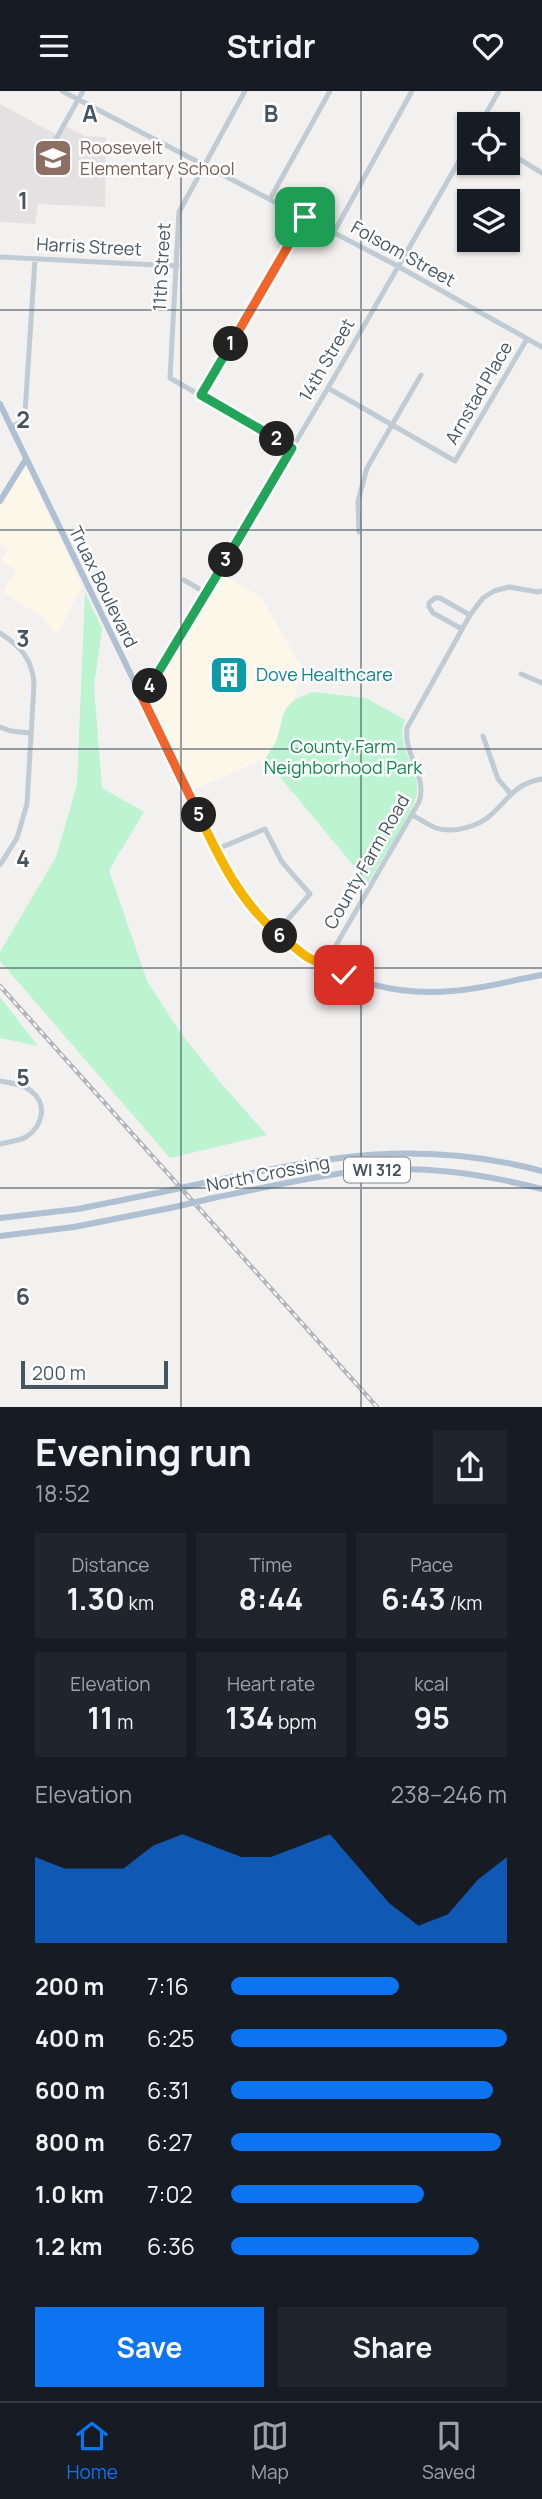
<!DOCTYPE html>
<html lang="en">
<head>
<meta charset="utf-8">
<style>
	:root { --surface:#171b24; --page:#20242c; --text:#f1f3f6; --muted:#9ea1a6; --line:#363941; --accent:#0c73f1 }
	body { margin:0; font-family:Manrope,sans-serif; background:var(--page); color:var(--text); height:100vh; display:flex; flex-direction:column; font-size:26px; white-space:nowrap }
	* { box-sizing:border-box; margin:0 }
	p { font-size:23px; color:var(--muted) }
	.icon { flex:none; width:38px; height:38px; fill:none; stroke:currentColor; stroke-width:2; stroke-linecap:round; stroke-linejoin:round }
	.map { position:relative; height:1316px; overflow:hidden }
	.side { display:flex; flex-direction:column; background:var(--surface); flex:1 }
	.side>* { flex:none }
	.controls { position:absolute; left:457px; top:21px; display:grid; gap:14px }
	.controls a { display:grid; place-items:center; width:63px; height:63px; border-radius:0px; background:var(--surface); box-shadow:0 2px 5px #0004; font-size:35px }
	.scale { position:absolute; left:21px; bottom:18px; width:147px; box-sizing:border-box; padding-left:7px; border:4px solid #46545f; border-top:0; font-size:19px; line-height:24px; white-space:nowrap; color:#46545f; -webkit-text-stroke:5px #fff; paint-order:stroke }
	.pin { position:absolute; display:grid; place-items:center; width:60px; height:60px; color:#fff; margin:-30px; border-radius:14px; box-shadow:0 4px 10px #0006 }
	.km { position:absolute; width:35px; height:35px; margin:-18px; border-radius:50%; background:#222; color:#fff; font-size:19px; line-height:35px; text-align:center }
	.round { display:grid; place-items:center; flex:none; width:74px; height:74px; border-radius:0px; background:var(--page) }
	.overview { display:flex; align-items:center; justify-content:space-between; height:119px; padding:0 35px }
	h1 { font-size:38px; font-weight:700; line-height:52px }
	.stats { display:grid; grid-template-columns:repeat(3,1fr); gap:10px; height:119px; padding:7px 35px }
	.stats div { display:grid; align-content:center; border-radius:0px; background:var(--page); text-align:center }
	.stats b { font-size:30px; font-weight:700 }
	.stats small { font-size:19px; font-weight:400 }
	.stats p { font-size:19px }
	.chart { height:196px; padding:14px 35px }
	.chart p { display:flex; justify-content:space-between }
	.chart svg { width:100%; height:126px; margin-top:7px; fill:var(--accent); opacity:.7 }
	.action { display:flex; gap:14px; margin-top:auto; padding:14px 35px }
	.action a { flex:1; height:80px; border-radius:0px; background:var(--accent); color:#fff; font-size:28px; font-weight:700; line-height:80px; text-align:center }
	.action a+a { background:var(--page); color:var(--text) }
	ul { padding:0 35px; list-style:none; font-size:23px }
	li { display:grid; grid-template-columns:112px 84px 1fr; align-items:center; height:52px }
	li i { height:18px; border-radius:9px; background:var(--accent) }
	header { display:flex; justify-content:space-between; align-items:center; height:91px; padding:0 35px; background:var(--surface); font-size:32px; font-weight:700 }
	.tabs { display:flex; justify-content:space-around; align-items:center; height:98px; border-top:2px solid var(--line); background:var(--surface); font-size:19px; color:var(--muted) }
	.tabs a { display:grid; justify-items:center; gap:4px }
	.tabs .selected { color:var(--accent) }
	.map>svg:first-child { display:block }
	.commercial { fill:#fdf7e9 }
	.education { fill:#e4e1e2 }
	.green { fill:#bcf3d0 }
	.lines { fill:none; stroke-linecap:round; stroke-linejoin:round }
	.minor { stroke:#c0cbd3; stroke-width:5 }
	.major { stroke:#aec0d1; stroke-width:6 }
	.rail-casing { stroke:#b2b5bb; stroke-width:4.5 }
	.rail { stroke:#fff; stroke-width:2; stroke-dasharray:5; stroke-linecap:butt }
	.major-bridge { stroke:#aec0d1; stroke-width:6 }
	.split-1-casing { stroke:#fff; stroke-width:14 }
	.split-2-casing { stroke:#fff; stroke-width:14 }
	.split-3-casing { stroke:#fff; stroke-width:14 }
	.split-4-casing { stroke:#fff; stroke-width:14 }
	.split-5-casing { stroke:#fff; stroke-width:14 }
	.split-6-casing { stroke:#fff; stroke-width:14 }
	.split-7-casing { stroke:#fff; stroke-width:14 }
	.split-1 { stroke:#f0652b; stroke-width:9 }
	.split-2 { stroke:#22a559; stroke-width:9 }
	.split-3 { stroke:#22a559; stroke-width:9 }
	.split-4 { stroke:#22a559; stroke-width:9 }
	.split-5 { stroke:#f0652b; stroke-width:9 }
	.split-6 { stroke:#f5b400; stroke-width:9 }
	.split-7 { stroke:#f5b400; stroke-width:9 }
	.grid { fill:none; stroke:#46545f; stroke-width:2; stroke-opacity:0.55 }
	.labels { text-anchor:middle; stroke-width:5; stroke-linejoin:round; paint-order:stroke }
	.shield { fill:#fff; stroke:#7e878f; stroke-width:2 }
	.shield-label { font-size:16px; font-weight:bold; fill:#46545f }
	.education-label { font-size:18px; fill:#785e54; stroke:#fff; text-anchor:start }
	.street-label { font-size:18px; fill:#46545f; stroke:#fff }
	.culture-label { font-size:18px; fill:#0d838f; stroke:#fff; text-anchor:start }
	.park-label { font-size:18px; fill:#10874a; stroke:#fff }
	.grid-label { font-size:23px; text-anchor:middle; font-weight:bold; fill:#46545f; stroke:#fff; stroke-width:5; stroke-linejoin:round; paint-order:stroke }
</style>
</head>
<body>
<header><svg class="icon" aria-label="menu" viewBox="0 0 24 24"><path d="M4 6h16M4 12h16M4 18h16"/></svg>Stridr<svg class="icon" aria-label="heart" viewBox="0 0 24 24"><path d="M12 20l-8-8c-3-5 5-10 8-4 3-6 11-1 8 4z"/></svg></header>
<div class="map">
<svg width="542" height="1316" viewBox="0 0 542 1316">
	<rect width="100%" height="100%" fill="#f3f0f0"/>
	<path class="commercial" d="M26,375L82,495L57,544L42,526L3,501L16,479L1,470L8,458L0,453V416Z
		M223,484L261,506L301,576L293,611L283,621L276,651L265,668L193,699L150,608Z"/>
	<path class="education" d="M0,13L59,45L65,35L85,45L106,46L105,116L38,113L35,133L0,131Z"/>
	<path class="green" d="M85,501L102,538L94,595L102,697L144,721L109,779L147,890L180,941L219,990L267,1044L170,1067L0,870V861L56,766L77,694Z
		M313,601L366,607L405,629C394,656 420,675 417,702C415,719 378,774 368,792L265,668C269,662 274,655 277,648C286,619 280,613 313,601Z
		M0,906L38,955L0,947Z"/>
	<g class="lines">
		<path class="minor" d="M62,0L392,172L542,256
			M245,0L179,121L170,287L292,357
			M480,33L499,0
			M52,55L83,0
			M508,61L542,82
			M270,108L330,0
			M334,141L412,0
			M0,166L177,175
			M328,297L455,370L527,248
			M201,304L305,126
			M11,336L21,331L25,322L35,168
			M359,441L358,410L367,377L421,284
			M184,489L206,502
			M462,538L433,522L429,516V512L435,507H440L470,524
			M0,542C20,555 33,568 34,594L27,713L17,747L0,774
			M521,583L542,592
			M141,604L146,602L328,297L469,53
			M0,636L11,640L30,642
			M483,645L498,688L510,702
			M412,724C420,728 428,734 436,737C454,743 480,735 493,722C511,705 515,693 542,688
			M215,759L265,738L282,771L310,803L276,842
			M324,875L419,711C428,685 403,663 407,637L470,524L483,507L494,500L509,496L538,501L542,500
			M0,990C10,992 23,993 31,1000C48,1013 43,1035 26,1046C19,1050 8,1051 0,1053"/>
		<path class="major" d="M0,313L223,774C269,856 356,909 452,900C482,898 513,889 542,884
			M0,410L26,368
			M199,1093C324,1067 415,1046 542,1080
			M213,1107C259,1098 304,1087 350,1081C415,1073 480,1082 542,1098
			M0,1127L78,1118L162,1101
			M0,1145L74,1136L175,1116"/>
		<g class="rail-casing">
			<path id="rail" d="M0,895L377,1316"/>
		</g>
		<use href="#rail" class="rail"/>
		<path class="major-bridge" d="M162,1101L199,1093
			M175,1116L213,1107"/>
	</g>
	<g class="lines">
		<g class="split-1-casing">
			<path id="split-1" d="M231,253L305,126"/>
		</g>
		<g class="split-2-casing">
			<path id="split-2" d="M231,253L201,304L277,348"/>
		</g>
		<g class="split-3-casing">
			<path id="split-3" d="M226,469L292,357L277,348"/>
		</g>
		<g class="split-4-casing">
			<path id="split-4" d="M150,595L226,469"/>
		</g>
		<g class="split-5-casing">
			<path id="split-5" d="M150,595L146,602L141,604L199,724"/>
		</g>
		<g class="split-6-casing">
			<path id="split-6" d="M199,724C220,769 241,812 280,845"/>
		</g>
		<g class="split-7-casing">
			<path id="split-7" d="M280,845L307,866L344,884"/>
		</g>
		<use href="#split-1" class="split-1"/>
		<use href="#split-2" class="split-2"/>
		<use href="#split-3" class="split-3"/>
		<use href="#split-4" class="split-4"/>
		<use href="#split-5" class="split-5"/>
		<use href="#split-6" class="split-6"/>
		<use href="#split-7" class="split-7"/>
	</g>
	<path class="grid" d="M181,0V1316M361,0V1316M0,219H542M0,439H542M0,658H542M0,877H542M0,1097H542"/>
	<defs>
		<g id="school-square" transform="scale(2.0125)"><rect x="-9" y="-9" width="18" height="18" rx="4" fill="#8d6e63" stroke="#fff"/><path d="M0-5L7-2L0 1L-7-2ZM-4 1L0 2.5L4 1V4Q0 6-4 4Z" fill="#fff"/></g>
		<g id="building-square" transform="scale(2.0125)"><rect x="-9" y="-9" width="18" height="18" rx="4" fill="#0f9aa8" stroke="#fff"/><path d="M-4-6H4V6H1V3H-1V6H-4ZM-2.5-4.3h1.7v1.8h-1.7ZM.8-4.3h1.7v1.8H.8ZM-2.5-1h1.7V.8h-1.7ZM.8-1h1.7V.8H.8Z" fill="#fff"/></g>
	</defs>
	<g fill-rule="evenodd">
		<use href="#school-square" x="53" y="67"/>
		<use href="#building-square" x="229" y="584"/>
	</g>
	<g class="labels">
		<rect class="shield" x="344" y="1066.5" width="66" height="25" rx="5"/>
		<g class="shield-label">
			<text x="377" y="1085">WI 312</text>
		</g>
		<g class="education-label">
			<text x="80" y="63">Roosevelt<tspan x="80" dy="21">Elementary School</tspan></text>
		</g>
		<g class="street-label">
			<text transform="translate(89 156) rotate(3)" y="6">Harris Street</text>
			<text transform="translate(403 163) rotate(29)" y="6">Folsom Street</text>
			<text transform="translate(162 176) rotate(-87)" y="6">11th Street</text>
			<text transform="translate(327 269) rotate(-60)" y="6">14th Street</text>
			<text transform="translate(479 302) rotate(-60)" y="6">Arnstad Place</text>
			<text transform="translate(103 496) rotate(64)" y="6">Truax Boulevard</text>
			<text transform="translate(367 771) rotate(-60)" y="6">County Farm Road</text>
			<text transform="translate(268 1083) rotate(-11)" y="6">North Crossing</text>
		</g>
		<g class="culture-label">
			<text x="256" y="590">Dove Healthcare</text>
		</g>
		<g class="park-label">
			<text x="343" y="662">County Farm<tspan x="343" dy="21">Neighborhood Park</tspan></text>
		</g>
	</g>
	<g class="grid-label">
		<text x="90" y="31">A</text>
		<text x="271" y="31">B</text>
		<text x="23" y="118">1</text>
		<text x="23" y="337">2</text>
		<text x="23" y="556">3</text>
		<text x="23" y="776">4</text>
		<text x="23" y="995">5</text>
		<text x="23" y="1214">6</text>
	</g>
</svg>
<div class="controls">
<a><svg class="icon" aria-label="locate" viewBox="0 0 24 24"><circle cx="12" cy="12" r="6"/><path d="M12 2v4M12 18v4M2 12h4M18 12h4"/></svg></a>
<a><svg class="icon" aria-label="layers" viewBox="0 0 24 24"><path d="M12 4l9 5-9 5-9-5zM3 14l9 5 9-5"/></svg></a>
</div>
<div class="scale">200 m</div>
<div class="pin" style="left:305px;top:126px;background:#1e9e55"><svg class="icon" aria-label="arrive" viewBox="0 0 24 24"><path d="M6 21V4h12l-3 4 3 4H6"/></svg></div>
<div class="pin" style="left:344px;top:884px;background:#d93025"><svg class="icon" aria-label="check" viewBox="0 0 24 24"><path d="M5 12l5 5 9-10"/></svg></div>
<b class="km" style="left:231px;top:253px">1</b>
<b class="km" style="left:277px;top:348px">2</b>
<b class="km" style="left:226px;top:469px">3</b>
<b class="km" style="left:150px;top:595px">4</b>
<b class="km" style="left:199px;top:724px">5</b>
<b class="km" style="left:280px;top:845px">6</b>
</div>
<section class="side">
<div class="overview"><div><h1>Evening run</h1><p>18:52</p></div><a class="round"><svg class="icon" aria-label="share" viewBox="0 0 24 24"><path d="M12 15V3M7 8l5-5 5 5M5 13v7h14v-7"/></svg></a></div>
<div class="stats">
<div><p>Distance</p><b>1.30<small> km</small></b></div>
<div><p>Time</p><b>8:44</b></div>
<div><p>Pace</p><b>6:43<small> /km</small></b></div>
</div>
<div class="stats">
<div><p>Elevation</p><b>11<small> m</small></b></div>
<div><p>Heart rate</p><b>134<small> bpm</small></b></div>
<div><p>kcal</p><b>95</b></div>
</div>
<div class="chart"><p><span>Elevation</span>238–246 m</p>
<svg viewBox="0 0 160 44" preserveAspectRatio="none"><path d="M0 44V14L10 18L20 18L30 18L40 10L50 6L60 10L70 14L80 14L90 10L100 6L110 18L120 30L130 38L140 34L150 22L160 14V44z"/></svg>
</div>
<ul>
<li><b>200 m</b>7:16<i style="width:61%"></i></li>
<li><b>400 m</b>6:25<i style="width:100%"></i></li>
<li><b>600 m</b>6:31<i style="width:95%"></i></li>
<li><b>800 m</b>6:27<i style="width:98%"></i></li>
<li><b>1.0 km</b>7:02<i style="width:70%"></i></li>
<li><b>1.2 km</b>6:36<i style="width:90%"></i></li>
</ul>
<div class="action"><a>Save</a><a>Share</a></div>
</section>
<nav class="tabs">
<a class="selected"><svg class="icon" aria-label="home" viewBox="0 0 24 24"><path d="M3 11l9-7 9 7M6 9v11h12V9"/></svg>Home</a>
<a><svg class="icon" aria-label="map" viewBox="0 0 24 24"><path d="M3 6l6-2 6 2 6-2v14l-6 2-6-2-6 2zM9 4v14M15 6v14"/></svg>Map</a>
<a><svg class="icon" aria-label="saved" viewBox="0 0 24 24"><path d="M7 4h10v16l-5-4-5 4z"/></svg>Saved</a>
</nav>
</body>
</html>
